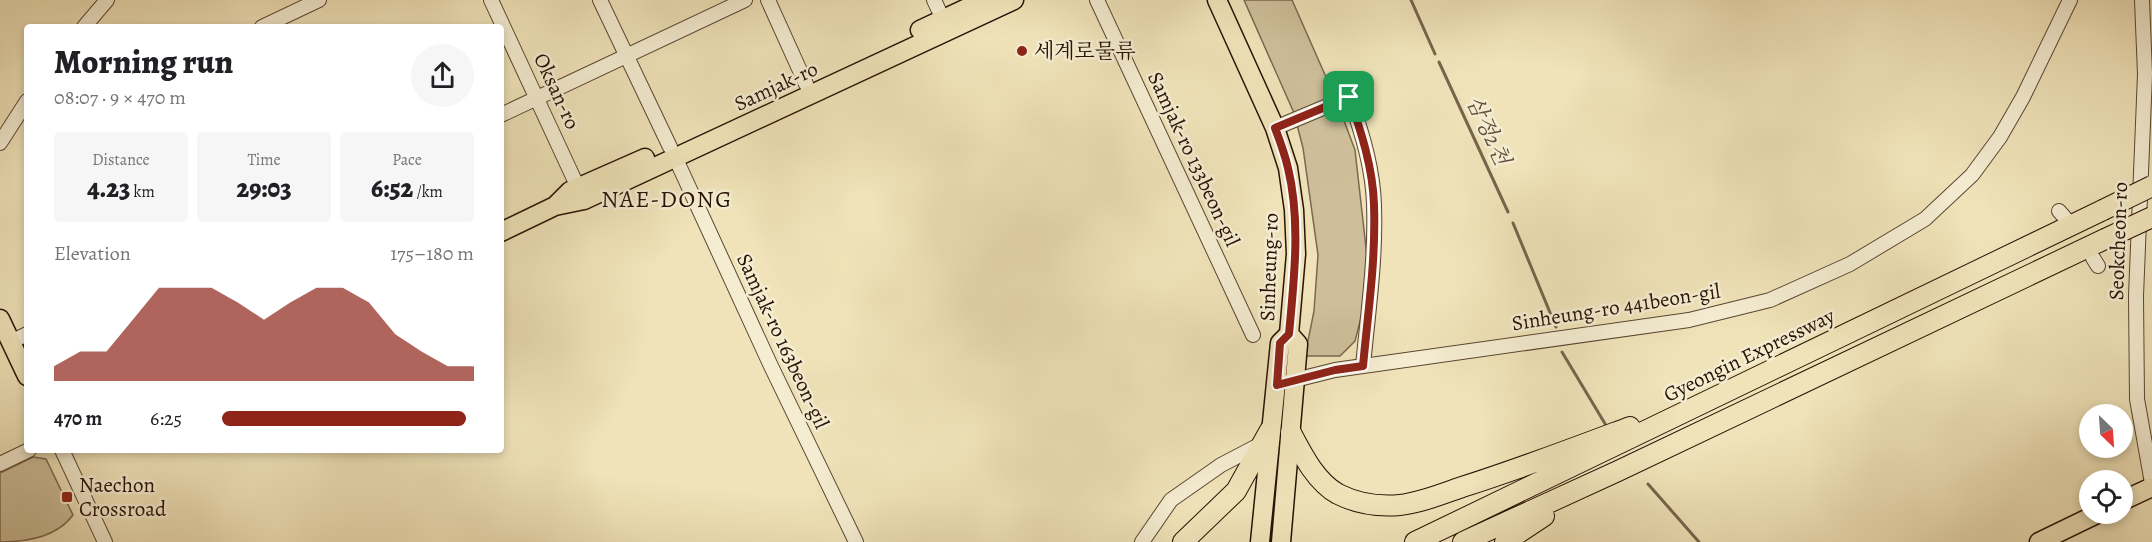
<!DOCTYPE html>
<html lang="en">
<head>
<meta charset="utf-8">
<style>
	:root { --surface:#fff; --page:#f6f6f6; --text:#202124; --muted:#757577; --accent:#8f2418 }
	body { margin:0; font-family:Alegreya,"Noto Serif KR",serif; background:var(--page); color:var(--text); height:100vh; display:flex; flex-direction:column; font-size:22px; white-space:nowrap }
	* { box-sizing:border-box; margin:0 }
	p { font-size:20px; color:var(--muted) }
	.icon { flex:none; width:33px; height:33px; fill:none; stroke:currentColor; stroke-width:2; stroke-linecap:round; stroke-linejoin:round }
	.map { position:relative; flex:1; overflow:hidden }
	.side { position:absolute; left:24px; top:24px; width:480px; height:429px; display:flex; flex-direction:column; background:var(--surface); border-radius:6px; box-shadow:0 3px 9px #0003 }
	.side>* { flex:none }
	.needle { width:39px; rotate:155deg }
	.tools { position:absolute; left:2079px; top:404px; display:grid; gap:12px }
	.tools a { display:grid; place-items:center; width:54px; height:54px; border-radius:50%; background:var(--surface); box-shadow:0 3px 9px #0003; font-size:30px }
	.pin { position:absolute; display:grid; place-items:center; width:51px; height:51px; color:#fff; margin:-26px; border-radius:12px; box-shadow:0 3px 9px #0006 }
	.round { display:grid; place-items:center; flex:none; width:63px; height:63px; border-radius:32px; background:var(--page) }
	.headline { display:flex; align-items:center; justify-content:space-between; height:102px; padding:0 30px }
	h1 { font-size:33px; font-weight:800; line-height:45px }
	.figures { display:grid; grid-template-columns:repeat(3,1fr); gap:9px; height:102px; padding:6px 30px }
	.figures div { display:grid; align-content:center; border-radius:6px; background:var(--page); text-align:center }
	.figures b { font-size:26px; font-weight:800 }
	.figures small { font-size:16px; font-weight:400 }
	.figures p { font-size:16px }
	.chart { height:168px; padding:12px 30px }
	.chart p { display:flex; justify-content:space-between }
	.chart svg { width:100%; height:108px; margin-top:6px; fill:var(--accent); opacity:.7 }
	ul { padding:0 30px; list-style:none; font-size:20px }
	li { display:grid; grid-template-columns:96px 72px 1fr; align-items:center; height:45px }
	li i { height:15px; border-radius:8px; background:var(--accent) }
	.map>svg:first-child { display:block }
	.green { fill:#cebf9a; stroke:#7b6850; stroke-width:1.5 }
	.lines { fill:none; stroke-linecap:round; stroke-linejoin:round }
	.stream { stroke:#77654c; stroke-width:3 }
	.minor-casing { stroke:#5a4632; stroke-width:16 }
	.major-casing { stroke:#281205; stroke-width:21 }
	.highway-casing { stroke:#281205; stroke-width:22 }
	.minor { stroke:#f5edd2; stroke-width:14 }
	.major { stroke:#f0e3b9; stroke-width:18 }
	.highway { stroke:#f0e3b9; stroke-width:20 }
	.highway-bridge-casing { stroke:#281205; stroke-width:22; stroke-linecap:butt }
	.highway-bridge { stroke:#f0e3b9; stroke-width:20 }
	.route-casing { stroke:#fff; stroke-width:12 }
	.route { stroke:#8f2418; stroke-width:8 }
	.poi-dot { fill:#8f2418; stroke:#f5edd2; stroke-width:2 }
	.labels { text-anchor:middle; stroke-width:5; stroke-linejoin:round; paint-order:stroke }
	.poi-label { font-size:21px; fill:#281205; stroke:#f5edd2; text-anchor:start }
	.street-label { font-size:21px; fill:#281205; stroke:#f5edd2 }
	.water-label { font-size:22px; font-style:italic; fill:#63503b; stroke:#f5edd2 }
	.quarter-label { font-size:24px; letter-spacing:1.5px; fill:#281205; stroke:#f5edd2 }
</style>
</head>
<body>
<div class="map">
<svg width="2152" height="542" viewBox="0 0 2152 542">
	<rect width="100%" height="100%" fill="#f0e3b9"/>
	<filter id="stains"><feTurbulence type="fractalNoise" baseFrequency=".00333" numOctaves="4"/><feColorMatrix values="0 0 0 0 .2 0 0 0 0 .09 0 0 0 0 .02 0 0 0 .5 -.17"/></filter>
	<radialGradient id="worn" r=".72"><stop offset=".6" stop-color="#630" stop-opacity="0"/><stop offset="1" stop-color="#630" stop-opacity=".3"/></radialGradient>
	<path class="green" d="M1244,0H1292L1337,102L1355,150L1370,283L1355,341L1340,356H1305L1314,311L1318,255L1303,148L1294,113Z
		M33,457L46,459L73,515C57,537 26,542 0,542V473Z"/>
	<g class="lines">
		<path class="stream" d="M1411,0L1435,54
			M1439,62L1508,212
			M1513,223L1556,327
			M1562,352L1607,427
			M1648,484L1699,542"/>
		<g class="minor-casing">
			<path id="minor" d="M491,0L581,194
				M600,0L670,147
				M768,0L806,84
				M934,0L947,28
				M1097,0L1253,335
				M2142,0L2145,74L2136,296L2137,399L2152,483
				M84,27L107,0
				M262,27L319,0
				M501,115L745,0
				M1275,128L1349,97C1362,131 1373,168 1374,205C1376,259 1368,312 1363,366
				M0,143L27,101
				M675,157L770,364L856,542
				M2059,211L2066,219
				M2093,258L2098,266
				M11,342L27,334
				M1287,382L1335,370L1689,320L1770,300L1850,264L1925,219L1972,175L2000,137L2023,97L2070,0
				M62,450L105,542
				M0,464L29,450
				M1142,542L1171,500L1221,465L1263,443"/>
		</g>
		<g class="major-casing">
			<path id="major" d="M1217,0L1275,128L1288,168L1294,210L1296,254L1289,334L1280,343L1260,542
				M920,30L984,0
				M555,206L570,191L645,158
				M501,232L555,206L584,200L1014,0
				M0,319L27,376
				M2122,501L2152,487
				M1281,542L1298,344L1289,334
				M2039,542L2099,513"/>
		</g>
		<g class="highway-casing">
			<path id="highway" d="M1291,433C1302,454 1316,482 1338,494C1358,504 1378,507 1400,505C1420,503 1442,494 1462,487C1519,469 1574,448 1630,427
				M1183,542L1236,491L1270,430
				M1415,542L2103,210
				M1463,542L1618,471L2105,239
				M1505,542L1544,516"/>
		</g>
		<use href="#minor" class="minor"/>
		<use href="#major" class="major"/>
		<use href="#highway" class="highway"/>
		<g class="highway-bridge-casing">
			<path id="highway-bridge" d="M2103,210L2152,186
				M2105,239L2152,217"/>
		</g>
		<use href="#highway-bridge" class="highway-bridge"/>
	</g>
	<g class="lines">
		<g class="route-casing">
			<path id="route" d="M1349,97C1361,131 1373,168 1374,205C1376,259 1368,312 1363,366L1335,370L1277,385L1280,343L1289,334C1294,279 1301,222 1288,168C1285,155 1280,141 1275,128Z"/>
		</g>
		<use href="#route" class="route"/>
	</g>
	<g class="poi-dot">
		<circle cx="1022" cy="51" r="6"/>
		<rect x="61" y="491" width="12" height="12" rx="3"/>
	</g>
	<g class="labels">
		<g class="poi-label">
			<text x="1034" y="58">세계로물류</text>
			<text x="79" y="492">Naechon<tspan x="79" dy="24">Crossroad</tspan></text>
		</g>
		<g class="street-label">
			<text transform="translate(776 86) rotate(-25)" y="7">Samjak-ro</text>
			<text transform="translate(557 91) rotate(65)" y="7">Oksan-ro</text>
			<text transform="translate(1194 159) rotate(65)" y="7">Samjak-ro 133beon-gil</text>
			<text transform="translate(2118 241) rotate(-88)" y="7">Seokcheon-ro</text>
			<text transform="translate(1269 267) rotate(-88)" y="7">Sinheung-ro</text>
			<text transform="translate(1616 307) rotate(-9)" y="7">Sinheung-ro 441beon-gil</text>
			<text transform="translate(783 341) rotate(65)" y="7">Samjak-ro 163beon-gil</text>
			<text transform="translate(1749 355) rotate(-26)" y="7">Gyeongin Expressway</text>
		</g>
		<g class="water-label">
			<text transform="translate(1489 130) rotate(65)" y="8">삼정2천</text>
		</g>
		<g class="quarter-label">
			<text x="667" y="207">NAE-DONG</text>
		</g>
	</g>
	<rect width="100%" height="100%" filter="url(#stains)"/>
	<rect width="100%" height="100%" fill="url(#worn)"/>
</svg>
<div class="tools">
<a><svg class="needle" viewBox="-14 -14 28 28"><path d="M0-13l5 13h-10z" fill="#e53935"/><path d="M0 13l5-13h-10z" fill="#757577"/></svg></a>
<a><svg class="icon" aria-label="locate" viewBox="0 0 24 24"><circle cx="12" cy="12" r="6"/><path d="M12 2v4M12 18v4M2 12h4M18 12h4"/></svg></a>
</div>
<div class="pin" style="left:1349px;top:97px;background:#1e9e55"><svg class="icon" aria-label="arrive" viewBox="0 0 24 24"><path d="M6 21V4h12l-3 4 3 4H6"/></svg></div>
<section class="side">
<div class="headline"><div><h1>Morning run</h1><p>08:07 · 9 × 470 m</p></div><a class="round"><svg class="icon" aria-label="share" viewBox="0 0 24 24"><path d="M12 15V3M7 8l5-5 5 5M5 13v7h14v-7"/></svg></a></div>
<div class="figures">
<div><p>Distance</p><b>4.23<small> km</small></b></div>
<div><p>Time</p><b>29:03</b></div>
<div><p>Pace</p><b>6:52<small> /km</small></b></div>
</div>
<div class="chart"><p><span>Elevation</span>175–180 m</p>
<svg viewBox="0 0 160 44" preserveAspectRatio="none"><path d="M0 44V38L10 32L20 32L30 19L40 6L50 6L60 6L70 12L80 19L90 12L100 6L110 6L120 12L130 25L140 32L150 38L160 38V44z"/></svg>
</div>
<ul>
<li><b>470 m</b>6:25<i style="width:97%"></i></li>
</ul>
</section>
</div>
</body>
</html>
